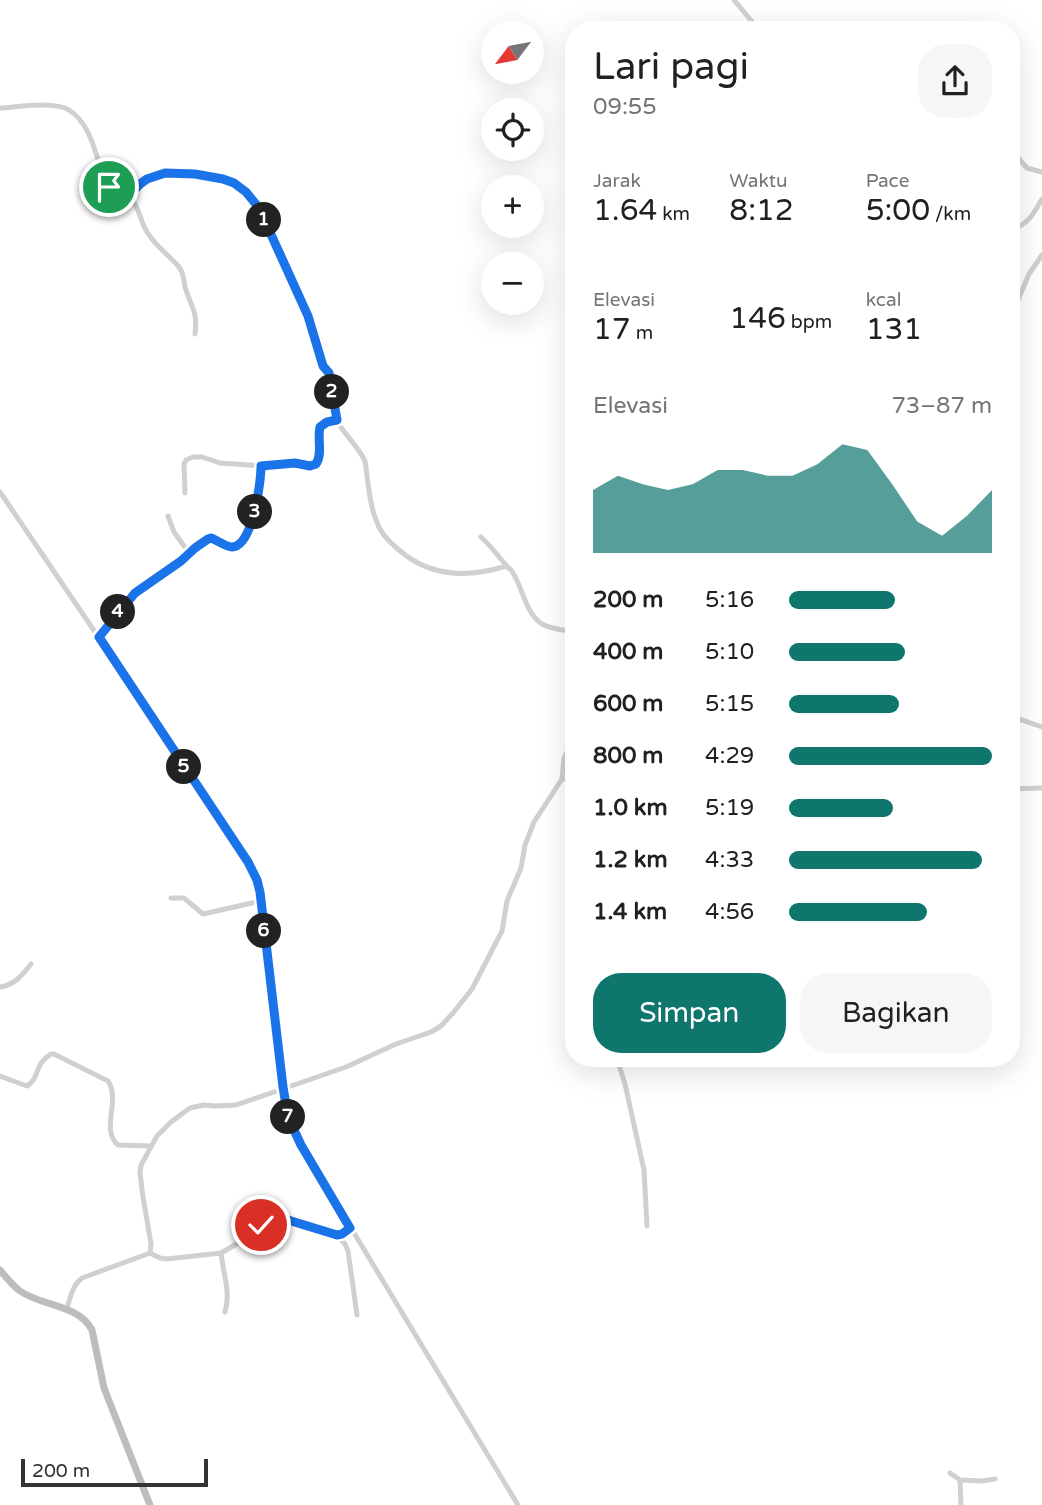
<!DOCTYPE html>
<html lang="id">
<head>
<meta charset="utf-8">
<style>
	:root { --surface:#fff; --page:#f6f6f6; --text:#202124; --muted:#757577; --accent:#0f766e }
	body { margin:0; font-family:"Varela Round",sans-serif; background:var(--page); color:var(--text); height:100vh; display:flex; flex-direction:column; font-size:26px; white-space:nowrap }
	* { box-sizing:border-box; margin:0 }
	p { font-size:23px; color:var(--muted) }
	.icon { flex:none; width:38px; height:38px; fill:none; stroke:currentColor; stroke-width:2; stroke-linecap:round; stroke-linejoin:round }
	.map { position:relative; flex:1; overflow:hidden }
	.sheet { position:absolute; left:565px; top:21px; width:455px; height:1046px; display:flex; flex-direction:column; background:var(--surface); border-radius:28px; box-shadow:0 7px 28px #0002 }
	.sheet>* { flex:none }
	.needle { width:46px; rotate:238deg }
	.controls { position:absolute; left:481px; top:21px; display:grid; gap:14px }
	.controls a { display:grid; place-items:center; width:63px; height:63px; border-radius:50%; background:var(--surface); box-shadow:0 7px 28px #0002; font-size:35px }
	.scale { position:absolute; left:21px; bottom:18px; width:187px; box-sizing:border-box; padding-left:7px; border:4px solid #333; border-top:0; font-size:19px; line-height:24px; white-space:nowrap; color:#333; -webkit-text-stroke:5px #fff; paint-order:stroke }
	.pin { position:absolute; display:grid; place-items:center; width:60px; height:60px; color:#fff; margin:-30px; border:4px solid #fff; border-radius:50%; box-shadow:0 2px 7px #0007 }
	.km { position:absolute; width:35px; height:35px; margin:-18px; border-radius:50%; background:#222; color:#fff; font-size:19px; line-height:35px; text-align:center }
	.round { display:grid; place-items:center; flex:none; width:74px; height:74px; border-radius:28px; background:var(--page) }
	.overview { display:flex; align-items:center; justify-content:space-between; height:119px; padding:0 28px }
	h1 { font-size:38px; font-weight:600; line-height:52px }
	.stats { display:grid; grid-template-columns:repeat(3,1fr); gap:10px; height:119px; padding:7px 28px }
	.stats div { display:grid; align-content:center }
	.stats b { font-size:30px; font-weight:600 }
	.stats small { font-size:19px; font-weight:400 }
	.stats p { font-size:19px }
	.chart { height:196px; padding:14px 28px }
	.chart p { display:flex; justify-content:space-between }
	.chart svg { width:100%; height:126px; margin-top:7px; fill:var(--accent); opacity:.7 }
	.action { display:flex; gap:14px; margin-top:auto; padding:14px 28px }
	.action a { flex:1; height:80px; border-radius:28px; background:var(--accent); color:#fff; font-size:28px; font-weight:600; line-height:80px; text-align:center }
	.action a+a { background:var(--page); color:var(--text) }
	ul { padding:0 28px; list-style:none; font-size:23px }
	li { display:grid; grid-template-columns:112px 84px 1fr; align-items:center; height:52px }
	li i { height:18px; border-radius:9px; background:var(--accent) }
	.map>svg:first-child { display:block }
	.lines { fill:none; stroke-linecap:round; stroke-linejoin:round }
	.street { stroke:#d0d0d0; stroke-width:5 }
	.secondary { stroke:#bdbdbd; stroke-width:7 }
	.route-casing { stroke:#fff; stroke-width:14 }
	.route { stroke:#1a73e8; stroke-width:9 }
</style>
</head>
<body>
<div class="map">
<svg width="1042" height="1505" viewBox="0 0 1042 1505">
	<rect width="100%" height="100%" fill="#fff"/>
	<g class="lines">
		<path class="street" d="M734,0L759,30
			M0,108C18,107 53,101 69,110C94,126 95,161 108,185C114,196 127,194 134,203C140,211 141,223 147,232C155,246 169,255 179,267C184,274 184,280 185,287C191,307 198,311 195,334
			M1012,151L1027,168L1042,172
			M1012,230C1029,223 1033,215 1042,199
			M1012,314L1029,274L1042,255
			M336,420C345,435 358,446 365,461C368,480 369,504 376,520C380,533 389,542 399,550C430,577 468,578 506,566
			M0,492L112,657L248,862L257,880L260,892L283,1087L288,1117L301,1145L518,1505
			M185,493L184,464L186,460L193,457H202L220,463L262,466
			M168,516L174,532L189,553
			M481,537C491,546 497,555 506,565C512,573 507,564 513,573C523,589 526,614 542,624C551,629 564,630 574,632
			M99,637L135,593L181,561L195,548L211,538C217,540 226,547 232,547C253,547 261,481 262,466L295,463L310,466L316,464C323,453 317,439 320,427L327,422L336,420L329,373L323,366L308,316L259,208C252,199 246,191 235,184C216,173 168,168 148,178C140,183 134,190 128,197
			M1012,715L1019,719L1042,727
			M562,779H574
			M1012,789L1042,788
			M171,898H184L203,914L261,901
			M0,987C15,985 22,975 31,964
			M617,1059L625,1084L644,1170L647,1226
			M0,1076L27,1086C40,1078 34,1064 51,1054H54L108,1081C121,1100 100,1130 118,1145L151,1146
			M337,1235L345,1244L348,1251L357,1315
			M150,1253L160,1258L167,1259L221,1253L255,1233L262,1224L275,1216L291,1220L337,1235H340L350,1228
			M221,1253C223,1273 231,1292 225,1312
			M67,1309C70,1298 72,1286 82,1278L150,1253L151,1244L143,1197L140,1173L141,1165L157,1136L171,1122L190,1108L204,1105L215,1106L236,1105L346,1067L396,1044L431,1032L441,1026L453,1013L472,989L502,931L507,901L521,868L525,845L534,822L562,779L564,758L574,738
			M950,1473L960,1480L982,1481L995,1479
			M960,1480L961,1505"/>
		<path class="secondary" d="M0,1270C6,1277 12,1285 20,1291C43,1307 78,1304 92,1330L104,1388L150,1505"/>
	</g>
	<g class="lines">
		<g class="route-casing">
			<path id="route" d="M109,187L114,192L128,197L140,184L147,179L165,173L195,174L223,179L234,183L246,192L259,208L308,316L323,366L329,373L337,420L327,422L320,427C317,439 323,454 316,464L310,466L295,463L261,466C261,481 253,547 232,547C226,547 217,540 211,538L208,539L195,548L181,561L135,593L99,637L248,862L257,880L260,892L283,1087L288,1117L301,1145L350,1228L342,1234L337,1235L275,1216L261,1225"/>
		</g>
		<use href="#route" class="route"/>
	</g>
</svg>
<div class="controls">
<a><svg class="needle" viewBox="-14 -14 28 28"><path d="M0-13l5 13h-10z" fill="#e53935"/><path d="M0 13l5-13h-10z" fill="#757577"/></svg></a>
<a><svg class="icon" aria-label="locate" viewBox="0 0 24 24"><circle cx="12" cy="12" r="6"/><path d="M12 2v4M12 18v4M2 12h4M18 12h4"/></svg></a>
<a>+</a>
<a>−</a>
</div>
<div class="scale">200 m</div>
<div class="pin" style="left:109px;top:187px;background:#1e9e55"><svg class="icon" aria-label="arrive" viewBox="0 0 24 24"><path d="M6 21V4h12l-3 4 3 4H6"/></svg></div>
<div class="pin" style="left:261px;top:1225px;background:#d93025"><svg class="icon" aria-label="check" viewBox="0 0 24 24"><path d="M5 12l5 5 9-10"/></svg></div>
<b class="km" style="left:264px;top:220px">1</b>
<b class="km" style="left:332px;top:392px">2</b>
<b class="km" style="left:255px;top:512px">3</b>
<b class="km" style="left:118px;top:612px">4</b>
<b class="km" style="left:184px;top:767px">5</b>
<b class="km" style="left:264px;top:931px">6</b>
<b class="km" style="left:288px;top:1117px">7</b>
<section class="sheet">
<div class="overview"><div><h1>Lari pagi</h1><p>09:55</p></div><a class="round"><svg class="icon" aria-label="share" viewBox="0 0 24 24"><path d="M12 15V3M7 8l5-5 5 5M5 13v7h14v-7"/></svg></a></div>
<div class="stats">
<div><p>Jarak</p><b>1.64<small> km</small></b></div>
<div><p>Waktu</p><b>8:12</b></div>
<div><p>Pace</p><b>5:00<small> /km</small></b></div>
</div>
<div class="stats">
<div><p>Elevasi</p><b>17<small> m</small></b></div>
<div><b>146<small> bpm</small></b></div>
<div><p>kcal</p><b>131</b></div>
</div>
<div class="chart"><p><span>Elevasi</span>73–87 m</p>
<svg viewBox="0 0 160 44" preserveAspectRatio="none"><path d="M0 44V22L10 17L20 20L30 22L40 20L50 15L60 15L70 17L80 17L90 13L100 6L110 8L120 20L130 33L140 38L150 31L160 22V44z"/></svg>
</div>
<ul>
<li><b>200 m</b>5:16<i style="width:52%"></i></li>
<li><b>400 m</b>5:10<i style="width:57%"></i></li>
<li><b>600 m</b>5:15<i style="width:54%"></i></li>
<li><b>800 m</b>4:29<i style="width:100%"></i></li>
<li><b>1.0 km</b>5:19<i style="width:51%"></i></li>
<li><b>1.2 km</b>4:33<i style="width:95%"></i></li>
<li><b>1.4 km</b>4:56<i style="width:68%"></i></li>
</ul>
<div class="action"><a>Simpan</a><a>Bagikan</a></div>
</section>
</div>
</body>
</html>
